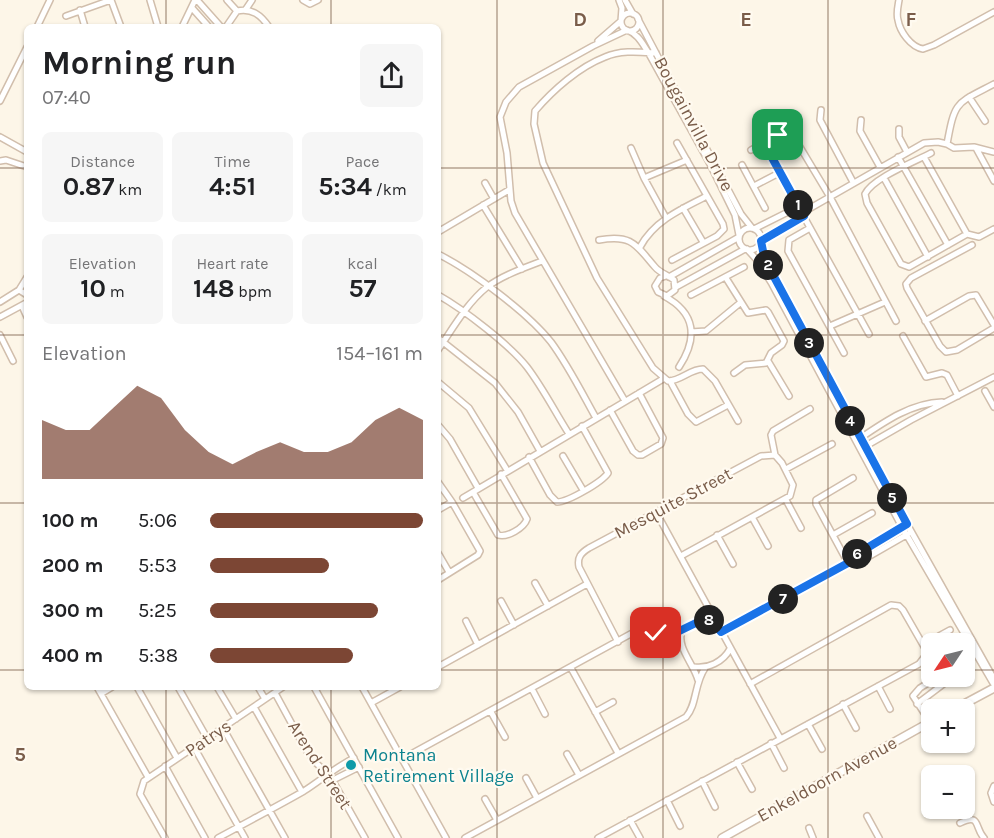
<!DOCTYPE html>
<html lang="en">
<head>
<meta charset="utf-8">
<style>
	:root { --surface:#fff; --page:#f6f6f6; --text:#202124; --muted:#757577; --accent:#7c4634 }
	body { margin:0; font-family:Karla,sans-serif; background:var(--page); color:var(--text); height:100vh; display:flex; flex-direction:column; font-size:22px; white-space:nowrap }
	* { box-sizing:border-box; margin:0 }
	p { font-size:20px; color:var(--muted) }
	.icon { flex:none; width:33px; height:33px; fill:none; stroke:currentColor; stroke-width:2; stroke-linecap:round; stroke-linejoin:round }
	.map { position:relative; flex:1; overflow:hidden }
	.details { position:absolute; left:24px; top:24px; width:417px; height:666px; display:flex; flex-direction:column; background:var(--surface); border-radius:9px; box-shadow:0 2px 4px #0004 }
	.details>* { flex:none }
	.needle { width:39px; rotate:235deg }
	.tools { position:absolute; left:921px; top:633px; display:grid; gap:12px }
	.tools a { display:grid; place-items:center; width:54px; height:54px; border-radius:9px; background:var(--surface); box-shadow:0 2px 4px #0004; font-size:30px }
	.pin { position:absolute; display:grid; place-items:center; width:51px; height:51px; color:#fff; margin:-26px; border-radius:12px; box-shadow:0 3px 9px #0006 }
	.km { position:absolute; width:30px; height:30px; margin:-15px; border-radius:50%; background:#222; color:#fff; font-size:16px; line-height:30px; text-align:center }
	.round { display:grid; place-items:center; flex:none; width:63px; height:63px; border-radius:9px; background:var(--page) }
	.summary { display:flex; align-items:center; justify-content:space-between; height:102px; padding:0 18px }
	h1 { font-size:33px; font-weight:700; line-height:45px }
	.figures { display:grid; grid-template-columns:repeat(3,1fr); gap:9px; height:102px; padding:6px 18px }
	.figures div { display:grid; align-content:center; border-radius:9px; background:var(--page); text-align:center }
	.figures b { font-size:26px; font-weight:700 }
	.figures small { font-size:16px; font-weight:400 }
	.figures p { font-size:16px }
	.chart { height:168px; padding:12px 18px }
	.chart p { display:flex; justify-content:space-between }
	.chart svg { width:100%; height:108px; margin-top:6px; fill:var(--accent); opacity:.7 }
	ul { padding:0 18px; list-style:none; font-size:20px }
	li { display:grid; grid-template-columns:96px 72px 1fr; align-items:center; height:45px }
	li i { height:15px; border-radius:8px; background:var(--accent) }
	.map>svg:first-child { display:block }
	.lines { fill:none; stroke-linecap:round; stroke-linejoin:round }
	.minor-casing { stroke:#d1beac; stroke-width:8 }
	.tertiary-casing { stroke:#d1beac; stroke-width:10 }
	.minor { stroke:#fff; stroke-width:5 }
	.tertiary { stroke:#fff; stroke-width:7 }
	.route-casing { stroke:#fff; stroke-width:12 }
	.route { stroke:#1a73e8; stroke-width:8 }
	.grid { fill:none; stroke:#7a5d4a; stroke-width:1.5; stroke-opacity:0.55 }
	.culture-dot { fill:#0f9aa8; stroke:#fffaf0; stroke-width:2 }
	.labels { text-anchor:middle; stroke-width:4.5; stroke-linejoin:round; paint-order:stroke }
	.street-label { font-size:18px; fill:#7a5d4a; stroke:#fffaf0 }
	.culture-label { font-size:18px; fill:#0d838f; stroke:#fffaf0; text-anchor:start }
	.grid-label { font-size:20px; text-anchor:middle; font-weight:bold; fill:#7a5d4a; stroke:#fffaf0; stroke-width:4.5; stroke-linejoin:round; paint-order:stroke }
</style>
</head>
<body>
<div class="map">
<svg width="994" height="838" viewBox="0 0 994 838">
	<rect width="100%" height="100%" fill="#fdf6e8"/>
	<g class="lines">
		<g class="minor-casing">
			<path id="minor" d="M111,0L121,27
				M150,0L158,27
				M197,0L221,27
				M227,0L237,11
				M303,0L310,4L318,0
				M625,0L633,14
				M899,0C898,6 896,14 898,20C900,32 911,47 923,49L934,45L994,12
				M192,8L209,27
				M246,9L252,0
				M80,10L85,27
				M621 22a9 9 0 1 1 18 0a9 9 0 1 1-18 0Z
				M66,16L111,0
				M638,19L741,214L752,228
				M37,27L50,0
				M182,27L195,0
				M226,27L237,11C252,8 261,15 269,27
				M598,41L621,21L622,8L619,0
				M656,53C639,52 621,50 605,57C579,67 553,90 535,111L534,124L543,163L597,278L653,368L668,381C681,381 690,369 703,369L715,381L738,421
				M969,97L985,121
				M0,101L27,47
				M821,110L820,120L853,182
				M861,120L860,131L880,167
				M899,129V137L907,152
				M0,137L27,152
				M763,143L869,334
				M947,144C955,100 956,104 994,84
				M631,148L644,178L666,218
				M976,148L994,181
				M751,150L783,133H789L794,137L830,197L896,321
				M931,153C914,162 873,178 865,194L867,203L901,264L909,267L967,234L979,237L994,229
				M898,157L948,245
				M924,157L967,234
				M0,161L6,160L27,167
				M742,165L765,208
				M644,178L687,160
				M884,178L928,257
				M485,183L494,199
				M754,186L779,173
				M483,205L522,269
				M683,208L703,242
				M739 239a11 11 0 1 1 22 0a11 11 0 1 1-22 0Z
				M810,228L789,240L788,251L844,353
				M754,229L786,213L803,209
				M438,232L509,190
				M599,240C632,234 636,245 655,267C660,273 668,275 674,280L675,290L667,296L658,292L655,286L660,278L666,276
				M761,241L804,216L807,210L924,143L938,142L947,144L954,148L974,147L994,152
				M760,243L767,264L790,308L907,524L994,679
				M972,245L911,278L906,284L907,288L940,346L946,352L957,350L994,328
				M640,247C654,221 681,209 707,196
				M747,249L757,260L772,284L902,527L993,683
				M438,254C472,271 528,313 551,342C568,365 582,393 596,418
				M672,260L717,236L724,229L723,224L677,143
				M669,277L739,237
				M726,278L748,313L766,310L768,312L784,341L782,345L771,353L766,363L745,365L734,373
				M676,287L745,249
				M19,290L27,277
				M438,295C463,309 510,345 527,367C543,388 555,412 569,434
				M691,295L744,267
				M664,296C696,313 698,338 679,367
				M0,302L19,290L27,295
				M22,306L27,317
				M0,317L26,303
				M925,321L969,296L976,295L994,325
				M830,326L885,302
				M691,332L706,331L740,303
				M0,335L13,361
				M903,336L926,377L942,373L947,375L958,396
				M438,338L495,383L518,412L540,451
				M438,350C453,328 467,303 487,287C503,275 524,268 542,261
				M768,361L789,396
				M670,381L688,414L696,422L728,405
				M438,382L469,408L507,470
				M985,391L994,407
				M625,401L515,213L511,201L507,153L500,117L506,102L519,87L593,46L627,30C638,34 642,43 648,52L710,164L735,215L739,235
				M610,410L633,451L638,455H642L661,444L663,438L639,393
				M438,425L450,439L478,488
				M859,439C884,422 911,403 942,402
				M864,447L911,420L994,377
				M563,456L583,490
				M529,457L550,495L557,502C568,502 602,482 608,473L582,426
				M786,469L832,444
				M438,482L452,502L480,551L478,555L438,580
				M473,492L498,535C507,538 524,528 527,519L501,474
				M463,498L663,379
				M786,500L801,528
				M438,510L452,502
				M656,512L780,738
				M752,517L768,546
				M717,535L733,564
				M833,535L872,513
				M438,553L449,572
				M681,556L790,496L793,485L782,463L775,455L771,435L773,431L810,409
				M848,563L816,504V500L853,478
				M848,563C859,546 886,537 903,526
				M535,583L548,606
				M501,601L514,625
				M466,621L478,645
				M682,631C676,647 694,664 698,680
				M721,632L848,563L861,561L908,534
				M667,637L704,620L716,624
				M618,642L579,567C577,557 581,553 589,548L761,456L775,455
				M941,644L939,636L950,630
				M438,667L587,584
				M694,667C708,669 723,662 730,649
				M571,668L618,753
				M878,686L890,709
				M97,687L148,777
				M137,687L177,758
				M178,687L207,738
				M217,687L236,719
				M258,687L265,699
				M314,687L398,838
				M362,687L446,838
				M532,689L545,714
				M102,693L112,687
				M275,693L306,750L315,762L330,776L365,838
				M371,703L400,687
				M843,704L856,728
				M917,704L954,676
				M254,707L302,792
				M491,712L505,737
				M595,712L613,702
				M930,722L913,696L920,688L939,676
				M808,724L822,749
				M223,728L285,838
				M771,743L784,768
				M194,747L245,838
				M567,754L579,775
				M402,759L636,631C650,628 669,636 681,644
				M737,762L752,789
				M165,766L205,838
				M526,778L537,798
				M333,780L359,767
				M702,781L715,807
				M994,786L991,793L994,802
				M485,799L497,820
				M667,800L680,826
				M867,816L879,838
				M630,820L640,838
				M960,823C981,813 974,827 984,838
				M809,828L813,838
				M165,838L140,794L144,781L283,687
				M218,838C247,822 276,807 304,791C321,780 336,767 354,758
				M465,838L686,717C697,705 694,684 705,668
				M598,838L919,664L926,655V650L903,610L899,606L891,605L750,684"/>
		</g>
		<g class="tertiary-casing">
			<path id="tertiary" d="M953,710L994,688
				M722,838L932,721"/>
		</g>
		<use href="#minor" class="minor"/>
		<use href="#tertiary" class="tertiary"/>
	</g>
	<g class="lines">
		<g class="route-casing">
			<path id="route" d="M656,633L667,637L700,621H712L721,632L848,563L852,557L907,524L772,273L764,256L761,241L804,216L764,143L778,135"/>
		</g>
		<use href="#route" class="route"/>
	</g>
	<path class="grid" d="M166,0V27M331,0V27M497,0V838M663,0V838M828,0V838M0,168H27M438,168H994M0,335H27M438,335H994M0,503H27M438,503H994M0,670H27M438,670H932M964,670H994M166,687V838M331,687V838"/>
	<circle class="culture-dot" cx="351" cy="765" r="6"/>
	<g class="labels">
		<g class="street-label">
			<text transform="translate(694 124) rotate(62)" y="6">Bougainvilla Drive</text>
			<text transform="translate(673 503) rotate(-28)" y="6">Mesquite Street</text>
			<text transform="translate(208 738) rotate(-34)" y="6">Patrys</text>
			<text transform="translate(320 765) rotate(57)" y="6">Arend Street</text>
			<text transform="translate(827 779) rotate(-29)" y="6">Enkeldoorn Avenue</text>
		</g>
		<g class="culture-label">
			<text x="363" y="761">Montana<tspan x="363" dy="21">Retirement Village</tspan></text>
		</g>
	</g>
	<g class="grid-label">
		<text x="580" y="26">D</text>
		<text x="746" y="26">E</text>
		<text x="911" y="26">F</text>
		<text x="20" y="761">5</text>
	</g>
</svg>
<div class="tools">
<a><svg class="needle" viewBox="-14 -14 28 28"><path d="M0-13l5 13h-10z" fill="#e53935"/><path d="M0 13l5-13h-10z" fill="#757577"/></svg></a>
<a>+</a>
<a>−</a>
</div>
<div class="pin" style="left:778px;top:135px;background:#1e9e55"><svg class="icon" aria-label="arrive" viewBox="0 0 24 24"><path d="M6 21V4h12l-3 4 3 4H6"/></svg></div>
<div class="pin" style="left:656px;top:633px;background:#d93025"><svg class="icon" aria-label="check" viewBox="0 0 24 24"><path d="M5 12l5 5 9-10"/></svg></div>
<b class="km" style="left:798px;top:205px">1</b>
<b class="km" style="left:768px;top:265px">2</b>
<b class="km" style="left:809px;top:343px">3</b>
<b class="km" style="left:850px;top:421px">4</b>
<b class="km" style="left:892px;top:498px">5</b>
<b class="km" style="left:857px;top:554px">6</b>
<b class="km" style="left:783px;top:599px">7</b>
<b class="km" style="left:709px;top:620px">8</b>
<section class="details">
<div class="summary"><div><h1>Morning run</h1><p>07:40</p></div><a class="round"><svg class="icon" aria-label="share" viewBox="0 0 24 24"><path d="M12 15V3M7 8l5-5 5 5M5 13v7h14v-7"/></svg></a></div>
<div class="figures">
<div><p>Distance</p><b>0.87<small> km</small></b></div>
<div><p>Time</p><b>4:51</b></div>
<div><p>Pace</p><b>5:34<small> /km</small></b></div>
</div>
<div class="figures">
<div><p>Elevation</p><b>10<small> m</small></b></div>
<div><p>Heart rate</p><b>148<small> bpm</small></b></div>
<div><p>kcal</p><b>57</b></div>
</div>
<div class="chart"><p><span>Elevation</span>154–161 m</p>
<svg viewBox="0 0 160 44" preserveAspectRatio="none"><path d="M0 44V20L10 24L20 24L30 15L40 6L50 11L60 24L70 33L80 38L90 33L100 29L110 33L120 33L130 29L140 20L150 15L160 20V44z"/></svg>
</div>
<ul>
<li><b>100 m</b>5:06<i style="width:100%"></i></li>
<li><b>200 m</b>5:53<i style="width:56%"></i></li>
<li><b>300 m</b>5:25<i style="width:79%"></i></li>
<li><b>400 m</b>5:38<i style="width:67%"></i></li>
</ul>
</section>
</div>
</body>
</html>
